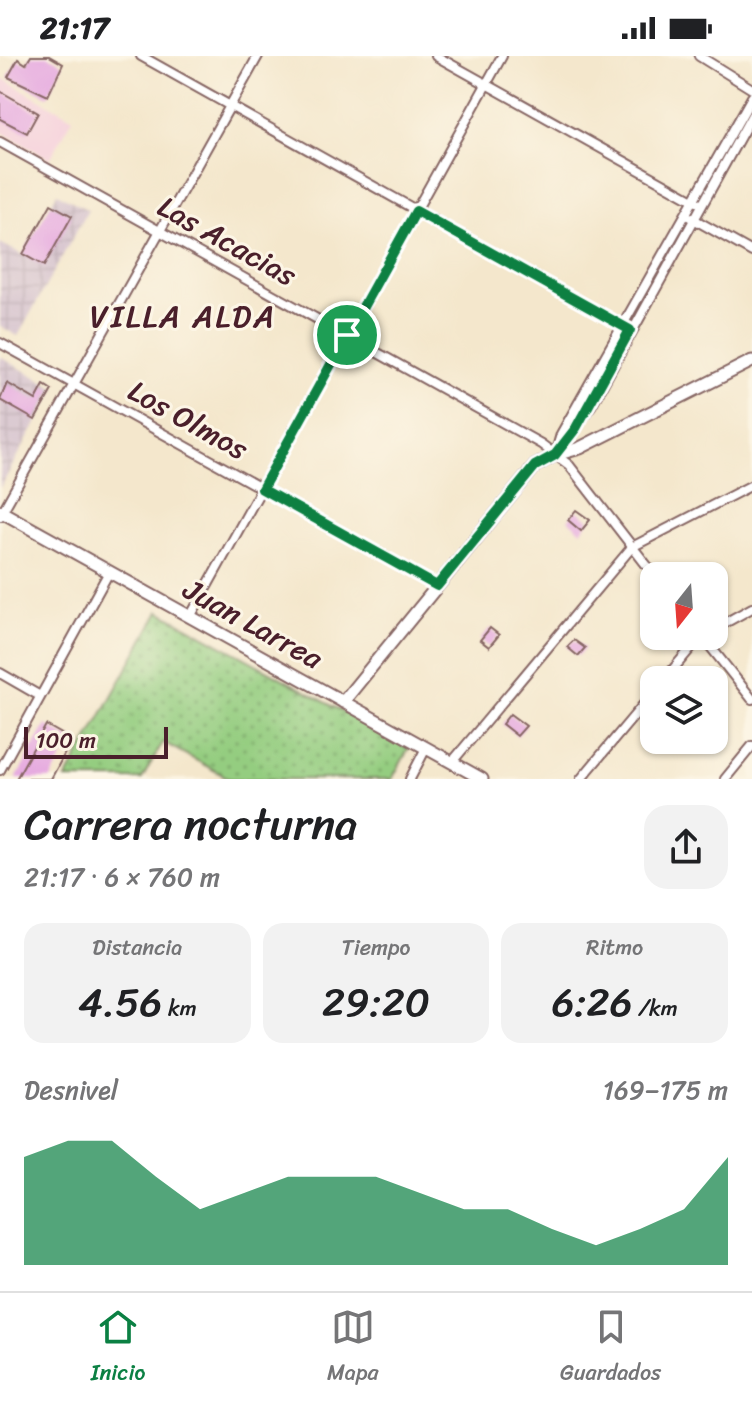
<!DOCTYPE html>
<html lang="es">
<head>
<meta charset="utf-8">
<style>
	:root { --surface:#fff; --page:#f2f2f2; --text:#202124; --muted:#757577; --line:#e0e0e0; --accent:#0b8043 }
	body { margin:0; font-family:Sriracha,sans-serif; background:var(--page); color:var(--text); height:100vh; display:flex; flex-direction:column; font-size:30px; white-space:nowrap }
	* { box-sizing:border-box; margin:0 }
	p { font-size:26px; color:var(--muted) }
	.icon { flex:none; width:44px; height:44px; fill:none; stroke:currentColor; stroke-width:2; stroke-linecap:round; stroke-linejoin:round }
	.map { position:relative; height:723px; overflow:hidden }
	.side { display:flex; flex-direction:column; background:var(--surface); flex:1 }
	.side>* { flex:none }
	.needle { width:52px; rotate:197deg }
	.controls { position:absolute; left:640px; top:506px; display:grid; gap:16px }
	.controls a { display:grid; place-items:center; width:88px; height:88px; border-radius:16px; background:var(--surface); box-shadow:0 2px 6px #0004; font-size:40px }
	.scale { position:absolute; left:24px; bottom:20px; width:144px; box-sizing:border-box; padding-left:8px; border:4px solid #4a1f2b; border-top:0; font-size:22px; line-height:28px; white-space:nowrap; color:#4a1f2b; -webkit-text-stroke:6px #fcf5e5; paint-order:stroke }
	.pin { position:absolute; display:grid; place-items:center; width:68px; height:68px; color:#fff; margin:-34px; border:4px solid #fff; border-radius:50%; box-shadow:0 2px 8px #0007 }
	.round { display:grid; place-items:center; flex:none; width:84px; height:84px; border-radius:24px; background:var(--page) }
	.summary { display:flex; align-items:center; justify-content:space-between; height:136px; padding:0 24px }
	h1 { font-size:44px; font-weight:600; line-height:60px }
	.metrics { display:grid; grid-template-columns:repeat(3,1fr); gap:12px; height:136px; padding:8px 24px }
	.metrics div { display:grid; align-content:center; border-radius:20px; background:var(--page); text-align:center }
	.metrics b { font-size:40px; font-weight:600 }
	.metrics small { font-size:22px; font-weight:400 }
	.metrics p { font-size:22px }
	.chart { height:224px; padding:16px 24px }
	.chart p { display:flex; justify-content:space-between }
	.chart svg { width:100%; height:144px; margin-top:8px; fill:var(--accent); opacity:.7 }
	.status { display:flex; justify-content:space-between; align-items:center; height:56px; padding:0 40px; background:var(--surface); direction:ltr }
	.status svg { height:22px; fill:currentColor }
	.tab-bar { display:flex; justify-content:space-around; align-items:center; height:112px; border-top:2px solid var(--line); background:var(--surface); font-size:22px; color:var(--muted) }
	.tab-bar a { display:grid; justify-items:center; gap:4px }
	.tab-bar .selected { color:var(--accent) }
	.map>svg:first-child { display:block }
	.built { fill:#f5cfdc }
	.industrial { fill:url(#industrial-grid) }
	.green { fill:url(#green-dots); stroke:#6f7656; stroke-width:2 }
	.building { fill:#e5a7e0 }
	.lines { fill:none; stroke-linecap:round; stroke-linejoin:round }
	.street-casing { stroke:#866563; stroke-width:12 }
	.secondary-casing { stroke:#866563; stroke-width:15 }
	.street { stroke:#fff; stroke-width:8 }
	.secondary { stroke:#fff; stroke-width:11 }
	.route-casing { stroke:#fff; stroke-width:16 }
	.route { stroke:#0b8043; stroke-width:10 }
	.labels { text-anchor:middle; stroke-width:6; stroke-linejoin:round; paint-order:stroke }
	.street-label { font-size:30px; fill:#4a1f2b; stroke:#fcf5e5 }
	.neighbourhood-label { font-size:32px; letter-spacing:2px; fill:#4a1f2b; stroke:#fcf5e5 }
</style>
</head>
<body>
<div class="status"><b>21:17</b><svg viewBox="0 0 49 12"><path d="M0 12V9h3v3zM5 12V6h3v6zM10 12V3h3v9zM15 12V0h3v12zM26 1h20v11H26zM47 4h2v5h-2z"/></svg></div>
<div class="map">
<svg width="752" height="723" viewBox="0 0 752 723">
	<defs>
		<pattern id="industrial-grid" width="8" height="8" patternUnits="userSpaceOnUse" patternTransform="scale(2)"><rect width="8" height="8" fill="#d1bdcc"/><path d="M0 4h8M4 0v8" fill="none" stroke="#b5a2af"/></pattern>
		<pattern id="green-dots" width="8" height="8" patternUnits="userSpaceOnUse" patternTransform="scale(2)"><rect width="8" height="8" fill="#94cd80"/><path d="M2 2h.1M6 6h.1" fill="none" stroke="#7ba669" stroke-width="1.8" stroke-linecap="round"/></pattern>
	</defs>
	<rect width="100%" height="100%" fill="#fcf5e5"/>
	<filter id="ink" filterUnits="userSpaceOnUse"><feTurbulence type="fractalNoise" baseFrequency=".0125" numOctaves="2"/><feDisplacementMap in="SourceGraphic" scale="16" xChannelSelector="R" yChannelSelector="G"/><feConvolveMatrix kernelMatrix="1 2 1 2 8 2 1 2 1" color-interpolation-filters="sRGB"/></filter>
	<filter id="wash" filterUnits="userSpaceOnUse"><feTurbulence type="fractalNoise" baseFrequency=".006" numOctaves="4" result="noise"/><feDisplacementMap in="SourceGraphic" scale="32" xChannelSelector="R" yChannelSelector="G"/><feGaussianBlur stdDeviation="1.8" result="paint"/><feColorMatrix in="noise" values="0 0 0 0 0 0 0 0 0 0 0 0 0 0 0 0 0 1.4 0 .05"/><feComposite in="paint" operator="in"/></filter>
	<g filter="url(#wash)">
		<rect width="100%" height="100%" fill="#f4e7cc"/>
		<path class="built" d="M0,21L73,62L50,103L0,75Z"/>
		<path class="industrial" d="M57,137L88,154L18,280L0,270V187L23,199Z
			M0,301L56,332L0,432Z"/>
		<path class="green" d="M159,555L409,692L392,723H230L163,686L142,723H66Z"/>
		<g id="blocks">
			<path class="building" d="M31,0H49L63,8L48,40L8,21L18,3L26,8Z
				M0,35L38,57L27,77L0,63Z
				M51,148L72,160L44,210L23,198Z
				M7,327L36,344L44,329L52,334L35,364L0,344Z
				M576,454L590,464L581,475L568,464Z
				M490,572L499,579L489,591L480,584Z
				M574,584L585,592L578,600L567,591Z
				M510,658L526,670L517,680L502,668Z
				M46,669L72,684L51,723H16Z"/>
		</g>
	</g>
	<g filter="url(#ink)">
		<use href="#blocks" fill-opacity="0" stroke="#866563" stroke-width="2"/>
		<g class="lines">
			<g class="street-casing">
				<path id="street" d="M141,0L630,274
					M436,0L697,146
					M699,0L752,33
					M0,86L541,388L569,409L655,520
					M690,161L752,196
					M0,287L437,530
					M558,395L591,350L752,59
					M555,399L561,378L752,41
					M0,460L258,0
					M190,561L502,0
					M714,573L752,552
					M702,580L752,643
					M0,617L40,640
					M664,624L701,580
					M452,706L632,491L752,429
					M0,714L109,516
					M410,723L426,692
					M581,723L654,636
					M725,723L752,690"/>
			</g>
			<g class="secondary-casing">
				<path id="secondary" d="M0,455L482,723
					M343,646L535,410L555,399L580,392L752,305"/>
			</g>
			<use href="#street" class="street"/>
			<use href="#secondary" class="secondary"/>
		</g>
	</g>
	<g class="lines" filter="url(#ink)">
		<g class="route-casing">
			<path id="route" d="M416,155L630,274L576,372L555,399L535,410L437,530L262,433Z"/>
		</g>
		<use href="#route" class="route"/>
	</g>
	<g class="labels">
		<g class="street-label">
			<text transform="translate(227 185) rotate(29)" y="10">Las Acacias</text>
			<text transform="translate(188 364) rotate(29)" y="10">Los Olmos</text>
			<text transform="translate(253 568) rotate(29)" y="10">Juan Larrea</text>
		</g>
		<g class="neighbourhood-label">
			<text x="183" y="271">VILLA ALDA</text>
		</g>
	</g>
</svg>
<div class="controls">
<a><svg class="needle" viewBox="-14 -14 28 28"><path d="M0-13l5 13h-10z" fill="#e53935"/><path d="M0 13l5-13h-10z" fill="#757577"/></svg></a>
<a><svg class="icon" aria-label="layers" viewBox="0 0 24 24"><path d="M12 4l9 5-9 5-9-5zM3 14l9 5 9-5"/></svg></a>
</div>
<div class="scale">100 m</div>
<div class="pin" style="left:347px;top:279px;background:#1e9e55"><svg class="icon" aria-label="arrive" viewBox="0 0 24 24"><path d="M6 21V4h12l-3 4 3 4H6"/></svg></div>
</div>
<section class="side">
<div class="summary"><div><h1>Carrera nocturna</h1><p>21:17 · 6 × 760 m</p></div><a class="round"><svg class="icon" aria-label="share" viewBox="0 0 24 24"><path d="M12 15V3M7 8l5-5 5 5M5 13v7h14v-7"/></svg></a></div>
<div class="metrics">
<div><p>Distancia</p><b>4.56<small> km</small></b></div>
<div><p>Tiempo</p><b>29:20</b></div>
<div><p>Ritmo</p><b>6:26<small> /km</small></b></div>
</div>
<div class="chart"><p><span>Desnivel</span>169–175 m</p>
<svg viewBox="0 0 160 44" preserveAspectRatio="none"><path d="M0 44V11L10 6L20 6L30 17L40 27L50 22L60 17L70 17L80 17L90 22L100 27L110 27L120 33L130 38L140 33L150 27L160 11V44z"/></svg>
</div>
</section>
<nav class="tab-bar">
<a class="selected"><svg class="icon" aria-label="home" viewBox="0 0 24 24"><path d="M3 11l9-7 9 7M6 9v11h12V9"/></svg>Inicio</a>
<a><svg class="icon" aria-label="map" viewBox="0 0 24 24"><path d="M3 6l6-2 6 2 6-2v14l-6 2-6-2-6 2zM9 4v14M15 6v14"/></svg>Mapa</a>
<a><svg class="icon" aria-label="saved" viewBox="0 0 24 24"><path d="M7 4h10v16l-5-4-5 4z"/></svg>Guardados</a>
</nav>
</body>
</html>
